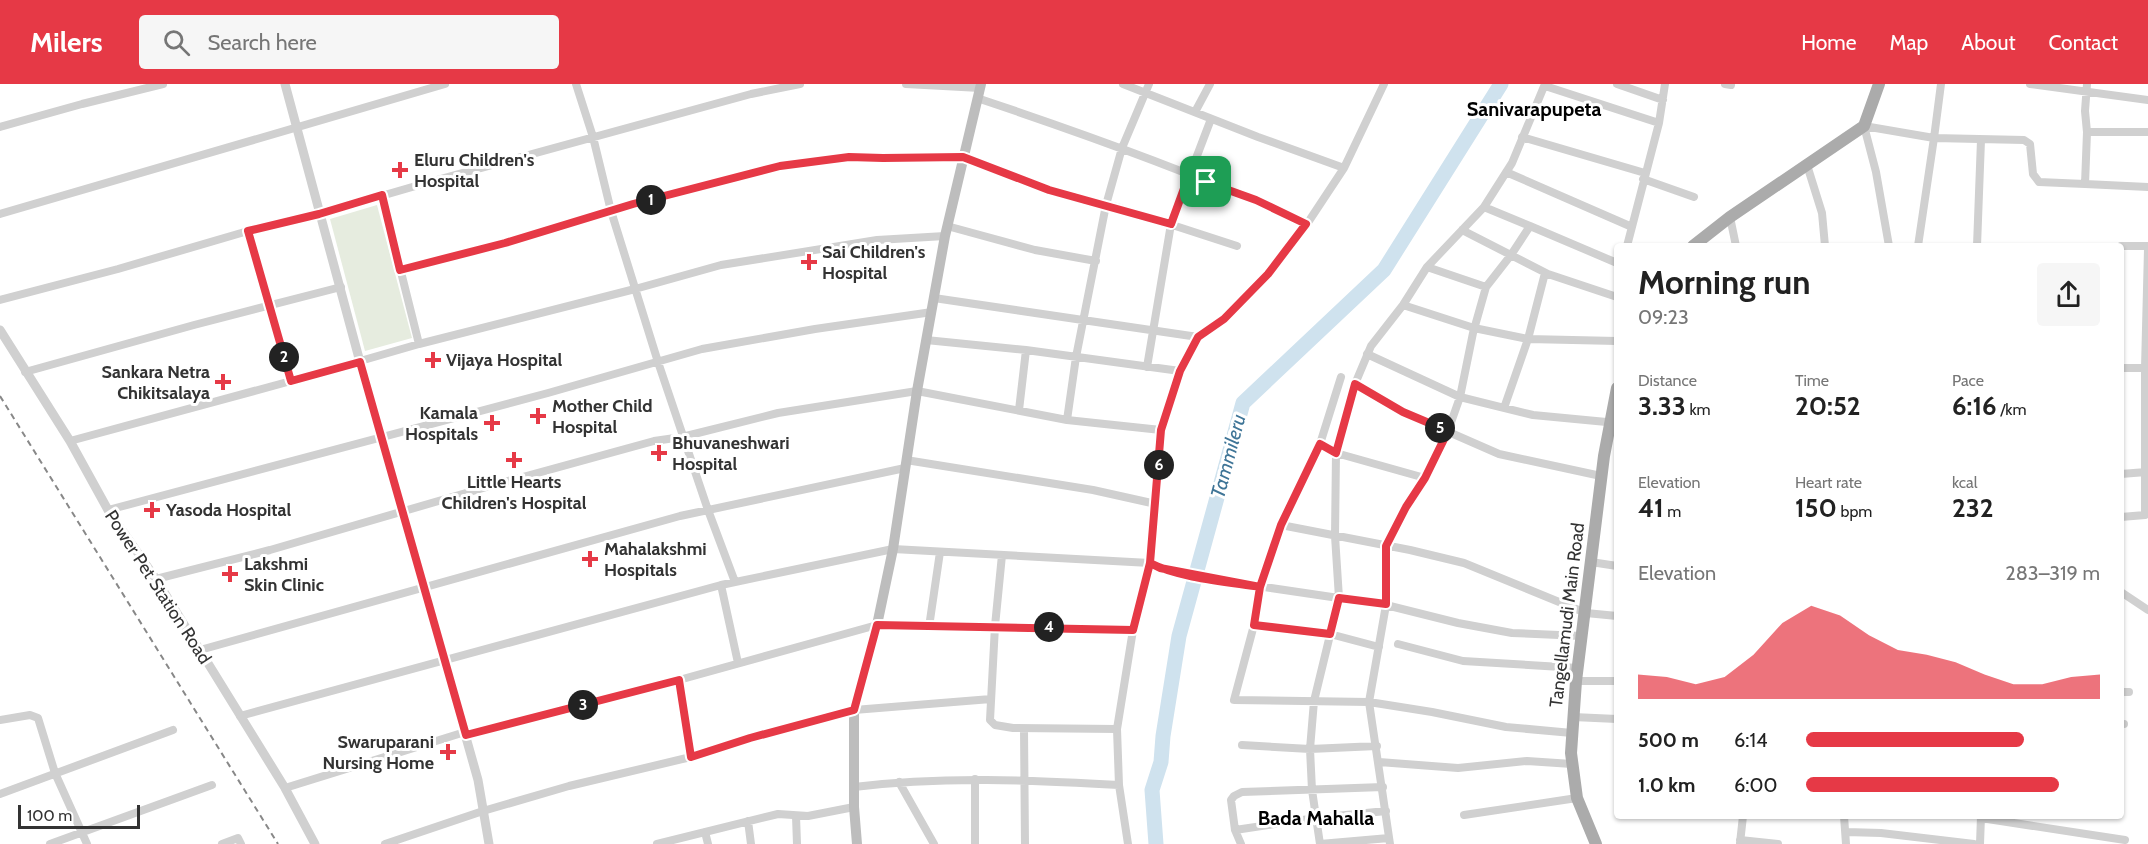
<!DOCTYPE html>
<html lang="en">
<head>
<meta charset="utf-8">
<style>
	:root { --surface:#fff; --page:#f6f6f6; --text:#222; --muted:#767676; --accent:#e63946 }
	body { margin:0; font-family:Cabin,sans-serif; background:var(--page); color:var(--text); height:100vh; display:flex; flex-direction:column; font-size:22px; white-space:nowrap }
	* { box-sizing:border-box; margin:0 }
	p { font-size:20px; color:var(--muted) }
	.icon { flex:none; width:33px; height:33px; fill:none; stroke:currentColor; stroke-width:2; stroke-linecap:round; stroke-linejoin:round }
	.map { position:relative; flex:1; overflow:hidden }
	.panel { position:absolute; left:1614px; top:159px; width:510px; height:576px; display:flex; flex-direction:column; background:var(--surface); border-radius:6px; box-shadow:0 2px 4px #0004 }
	.panel>* { flex:none }
	.scale { position:absolute; left:18px; bottom:15px; width:122px; box-sizing:border-box; padding-left:6px; border:3px solid #333; border-top:0; font-size:16px; line-height:21px; white-space:nowrap; color:#333; -webkit-text-stroke:4px #fff; paint-order:stroke }
	.pin { position:absolute; display:grid; place-items:center; width:51px; height:51px; color:#fff; margin:-26px; border-radius:12px; box-shadow:0 3px 9px #0006 }
	.km { position:absolute; width:30px; height:30px; margin:-15px; border-radius:50%; background:#222; color:#fff; font-size:16px; line-height:30px; text-align:center }
	.round { display:grid; place-items:center; flex:none; width:63px; height:63px; border-radius:6px; background:var(--page) }
	.summary { display:flex; align-items:center; justify-content:space-between; height:102px; padding:0 24px }
	h1 { font-size:33px; font-weight:700; line-height:45px }
	.stats { display:grid; grid-template-columns:repeat(3,1fr); gap:9px; height:102px; padding:6px 24px }
	.stats div { display:grid; align-content:center }
	.stats b { font-size:26px; font-weight:700 }
	.stats small { font-size:16px; font-weight:400 }
	.stats p { font-size:16px }
	.chart { height:168px; padding:12px 24px }
	.chart p { display:flex; justify-content:space-between }
	.chart svg { width:100%; height:108px; margin-top:6px; fill:var(--accent); opacity:.7 }
	ul { padding:0 24px; list-style:none; font-size:20px }
	li { display:grid; grid-template-columns:96px 72px 1fr; align-items:center; height:45px }
	li i { height:15px; border-radius:8px; background:var(--accent) }
	header { display:flex; align-items:center; gap:36px; box-sizing:border-box; height:84px; padding:0 30px; background:var(--accent); color:#fff }
	header strong { font-size:28px }
	nav { display:flex; gap:33px; margin-inline-start:auto; font-size:21px }
	.search { width:420px; height:54px; background:var(--page); display:flex; align-items:center; gap:15px; box-sizing:border-box; padding:0 21px; border-radius:6px; color:var(--muted); font-size:22px }
	.map>svg:first-child { display:block }
	.green { fill:#e6ecdf }
	.lines { fill:none; stroke-linecap:round; stroke-linejoin:round }
	.river { stroke:#cfe2ee; stroke-width:15 }
	.minor { stroke:#d0d0d0; stroke-width:8 }
	.tertiary { stroke:#d0d0d0; stroke-width:9 }
	.secondary { stroke:#bdbdbd; stroke-width:10 }
	.primary { stroke:#ababab; stroke-width:12 }
	.rail { stroke:#888; stroke-width:2; stroke-dasharray:6 4.5; stroke-linecap:butt }
	.route-casing { stroke:#fff; stroke-width:12 }
	.route { stroke:#e63946; stroke-width:8 }
	.poi-dot { fill:#e63946; stroke:#fff; stroke-width:2 }
	.labels { text-anchor:middle; stroke-width:6; stroke-linejoin:round; paint-order:stroke }
	.poi-label { font-size:18px; font-weight:bold; fill:#333; stroke:#fff; text-anchor:start }
	.street-label { font-size:18px; fill:#333; stroke:#fff }
	.neighbourhood-label { font-size:20px; font-weight:bold; fill:#000; stroke:#fff }
	.water-label { font-size:20px; font-style:italic; fill:#3f7597; stroke:#fff }
</style>
</head>
<body>
<header>
<strong>Milers</strong>
<div class="search"><svg class="icon" aria-label="search" viewBox="0 0 24 24"><circle cx="10" cy="10" r="6"/><path d="M15 15l6 6"/></svg>Search here</div>
<nav><a>Home</a><a>Map</a><a>About</a><a>Contact</a></nav>
</header>
<div class="map">
<svg width="2148" height="760" viewBox="0 0 2148 760">
	<rect width="100%" height="100%" fill="#fff"/>
	<path class="green" d="M377,121L412,254L365,267L330,135Z"/>
	<g class="lines">
		<path class="river" d="M1156,760L1152,706L1161,678L1163,652L1179,552L1243,319L1384,186L1501,0"/>
		<path class="minor" d="M576,0L593,53L611,127L658,278L708,426L735,498
			M906,0L980,4
			M1123,0L1258,53L1344,84L1301,149L1267,190L1224,235L1198,253L1180,287L1161,346L1156,420
			M1617,0L1663,16
			M1725,0L1731,1
			M1941,0L1934,54L2024,56L2030,60L2033,90L2039,98L2085,100L2087,48H2148
			M2030,0L2148,16
			M2087,0L2085,27L2087,48
			M1545,2L1659,39
			M977,14C1088,51 1200,91 1307,140
			M1195,28L1210,0
			M0,43L82,20L163,0
			M1522,53L1645,89
			M1807,81L1822,129L1825,162
			M1344,84L1384,0
			M1506,88L1632,143
			M1643,95L1694,113
			M2085,100L2148,103
			M382,112L419,260
			M1484,123L1530,142
			M0,130L445,0
			M1730,133L1736,162
			M947,142L1035,166L1096,177
			M1462,146L1548,190L1617,213
			M1627,162L1659,39L1665,0
			M1889,162L1876,88L1864,42L1934,54L1918,162
			M1977,162L1981,56
			M2121,162H2148
			M1427,183L1486,203
			M400,185L505,159L633,120L780,82L849,73L883,74L963,73L1049,106L1120,124L1237,162
			M934,214L1198,253
			M0,216L118,185L248,147L319,130L426,99L751,10L800,0
			M1403,221L1474,244L1528,255L1617,257
			M926,256L1026,266L1180,287
			M1367,270L1460,313L1533,331L1617,339
			M1147,283L1171,140L1211,35
			M2121,284H2148
			M25,288L194,241L341,203
			M1341,293L1320,360L1281,441L1260,503L1254,541L1234,616L1369,618L1432,628L1506,643L1572,649
			M291,297L419,260L635,205L721,181L877,156L945,152
			M1355,300L1371,262L1403,221L1427,183L1484,123L1512,79L1545,0
			M1504,324L1528,255L1545,189
			M1019,326L1026,266
			M1067,336L1076,273L1106,121L1122,64L1149,0
			M70,357L291,297L248,147
			M1320,360L1336,369L1425,394
			M906,376L1093,406L1156,420L1150,479L1160,484L1210,495L1386,521L1458,539L1512,549L1582,552
			M2121,390L2146,388
			M108,426L548,309L702,265L815,245L932,228
			M2121,433L2145,431V284L2148,165
			M1281,441L1410,466L1464,479L1586,529L1617,532
			M1002,471L995,542L990,636L995,641L1013,644L1117,645
			M1591,478L1617,482
			M156,495L270,466L490,402L654,357L682,353L778,329L917,307L1067,336L1161,346
			M721,501L738,579
			M2121,508L2148,526
			M1254,541L1330,550L1379,563
			M929,543L940,468
			M1398,560L1463,577L1578,584
			M200,566L680,432L905,384
			M679,596L691,673
			M1576,597H1617
			M2121,608H2129
			M240,632L721,501L893,465L1150,479L1133,546L1117,645L1119,701L1128,760
			M1573,633L1617,635
			M0,636L30,631L38,634L55,689L87,760
			M2121,640H2124
			M1024,645L1025,760
			M466,651L679,596L877,541L1133,546
			M1242,661L1310,665L1377,662
			M1379,678L1458,684L1527,677L1572,680
			M975,695V760
			M899,698L934,760
			M854,703C943,692 1030,696 1119,701
			M285,704L465,648
			M0,710L173,646
			M1464,731L1577,714
			M796,732L797,760
			M1844,732L1846,760
			M1981,734L2125,756
			M748,737L751,760
			M1235,746L1231,716L1234,712L1242,708L1383,703
			M705,748L708,760
			M1846,748L1881,749L1974,760
			M1740,756L1778,760
			M1740,759L1743,732
			M50,760L212,701
			M222,760L238,754L241,760
			M385,760L483,727L569,702L691,673L750,654L854,626L991,615
			M657,760L778,730L808,732L854,723
			M1241,760L1235,746L1316,734L1386,727
			M1320,760L1312,706L1310,665L1314,617L1339,514L1335,452L1336,369L1355,300L1403,328L1499,370L1601,392
			M1320,760L1389,754
			M1390,760L1369,618L1386,521V462L1406,423L1425,394L1448,347L1460,313L1473,249L1486,203L1511,171L1530,142L1617,179
			M1980,760L1981,732"/>
		<path class="tertiary" d="M285,0L360,278L478,696L489,760
			M0,246L70,357L108,426L156,495L285,704L315,760"/>
		<path class="secondary" d="M857,760L854,723V626L877,541L893,465L917,307L945,152L981,0"/>
		<path class="primary" d="M1693,162L1730,133L1864,42L1879,0
			M1596,760L1577,714L1571,669L1576,597L1604,372L1617,304"/>
		<path class="rail" d="M0,312L278,760"/>
	</g>
	<g class="lines">
		<g class="route-casing">
			<path id="route" d="M1206,98L1189,91L1171,140L1049,106L963,73L883,74L849,73L780,82L633,120L505,159L400,186L382,111L319,130L248,147L291,297L360,278L466,651L679,596L691,673L750,654L854,626L877,541L1133,546L1150,479L1160,484L1260,503L1281,441L1320,360L1336,369L1355,300L1403,328L1448,347L1425,394L1406,423L1386,462V520L1339,514L1330,550L1254,541L1260,503C1228,498 1179,494 1150,479L1161,346L1180,287L1198,253L1224,235L1268,190L1306,140L1256,116L1206,98"/>
		</g>
		<use href="#route" class="route"/>
	</g>
	<g class="poi-dot">
		<path d="M397 77h6v6h6v6h-6v6h-6v-6h-6v-6h6z"/>
		<path d="M806 169h6v6h6v6h-6v6h-6v-6h-6v-6h6z"/>
		<path d="M430 267h6v6h6v6h-6v6h-6v-6h-6v-6h6z"/>
		<path d="M220 289h6v6h6v6h-6v6h-6v-6h-6v-6h6z"/>
		<path d="M535 323h6v6h6v6h-6v6h-6v-6h-6v-6h6z"/>
		<path d="M489 330h6v6h6v6h-6v6h-6v-6h-6v-6h6z"/>
		<path d="M656 360h6v6h6v6h-6v6h-6v-6h-6v-6h6z"/>
		<path d="M511 367h6v6h6v6h-6v6h-6v-6h-6v-6h6z"/>
		<path d="M149 417h6v6h6v6h-6v6h-6v-6h-6v-6h6z"/>
		<path d="M587 466h6v6h6v6h-6v6h-6v-6h-6v-6h6z"/>
		<path d="M227 481h6v6h6v6h-6v6h-6v-6h-6v-6h6z"/>
		<path d="M445 659h6v6h6v6h-6v6h-6v-6h-6v-6h6z"/>
	</g>
	<g class="labels">
		<g class="poi-label">
			<text x="414" y="82">Eluru Children's<tspan x="414" dy="21">Hospital</tspan></text>
			<text x="822" y="174">Sai Children's<tspan x="822" dy="21">Hospital</tspan></text>
			<text x="446" y="282">Vijaya Hospital</text>
			<text x="210" y="294" text-anchor="end">Sankara Netra<tspan x="210" dy="21">Chikitsalaya</tspan></text>
			<text x="552" y="328">Mother Child<tspan x="552" dy="21">Hospital</tspan></text>
			<text x="478" y="335" text-anchor="end">Kamala<tspan x="478" dy="21">Hospitals</tspan></text>
			<text x="672" y="365">Bhuvaneshwari<tspan x="672" dy="21">Hospital</tspan></text>
			<text x="514" y="404" text-anchor="middle">Little Hearts<tspan x="514" dy="21">Children's Hospital</tspan></text>
			<text x="166" y="432">Yasoda Hospital</text>
			<text x="604" y="471">Mahalakshmi<tspan x="604" dy="21">Hospitals</tspan></text>
			<text x="244" y="486">Lakshmi<tspan x="244" dy="21">Skin Clinic</tspan></text>
			<text x="434" y="664" text-anchor="end">Swaruparani<tspan x="434" dy="21">Nursing Home</tspan></text>
		</g>
		<g class="street-label">
			<text transform="translate(158 503) rotate(57)" y="6">Power Pet Station Road</text>
			<text transform="translate(1567 531) rotate(-83)" y="6">Tangellamudi Main Road</text>
		</g>
		<g class="neighbourhood-label">
			<text x="1534" y="32">Sanivarapupeta</text>
			<text x="1316" y="741">Bada Mahalla</text>
		</g>
		<g class="water-label">
			<text transform="translate(1228 372) rotate(-75)" y="7">Tammileru</text>
		</g>
	</g>
</svg>
<div class="scale">100 m</div>
<div class="pin" style="left:1206px;top:98px;background:#1e9e55"><svg class="icon" aria-label="arrive" viewBox="0 0 24 24"><path d="M6 21V4h12l-3 4 3 4H6"/></svg></div>
<b class="km" style="left:651px;top:116px">1</b>
<b class="km" style="left:284px;top:273px">2</b>
<b class="km" style="left:583px;top:621px">3</b>
<b class="km" style="left:1049px;top:543px">4</b>
<b class="km" style="left:1440px;top:344px">5</b>
<b class="km" style="left:1159px;top:381px">6</b>
<section class="panel">
<div class="summary"><div><h1>Morning run</h1><p>09:23</p></div><a class="round"><svg class="icon" aria-label="share" viewBox="0 0 24 24"><path d="M12 15V3M7 8l5-5 5 5M5 13v7h14v-7"/></svg></a></div>
<div class="stats">
<div><p>Distance</p><b>3.33<small> km</small></b></div>
<div><p>Time</p><b>20:52</b></div>
<div><p>Pace</p><b>6:16<small> /km</small></b></div>
</div>
<div class="stats">
<div><p>Elevation</p><b>41<small> m</small></b></div>
<div><p>Heart rate</p><b>150<small> bpm</small></b></div>
<div><p>kcal</p><b>232</b></div>
</div>
<div class="chart"><p><span>Elevation</span>283–319 m</p>
<svg viewBox="0 0 160 44" preserveAspectRatio="none"><path d="M0 44V34L10 35L20 38L30 35L40 26L50 13L60 6L70 10L80 18L90 24L100 26L110 29L120 34L130 38L140 38L150 35L160 34V44z"/></svg>
</div>
<ul>
<li><b>500 m</b>6:14<i style="width:74%"></i></li>
<li><b>1.0 km</b>6:00<i style="width:86%"></i></li>
</ul>
</section>
</div>
</body>
</html>
